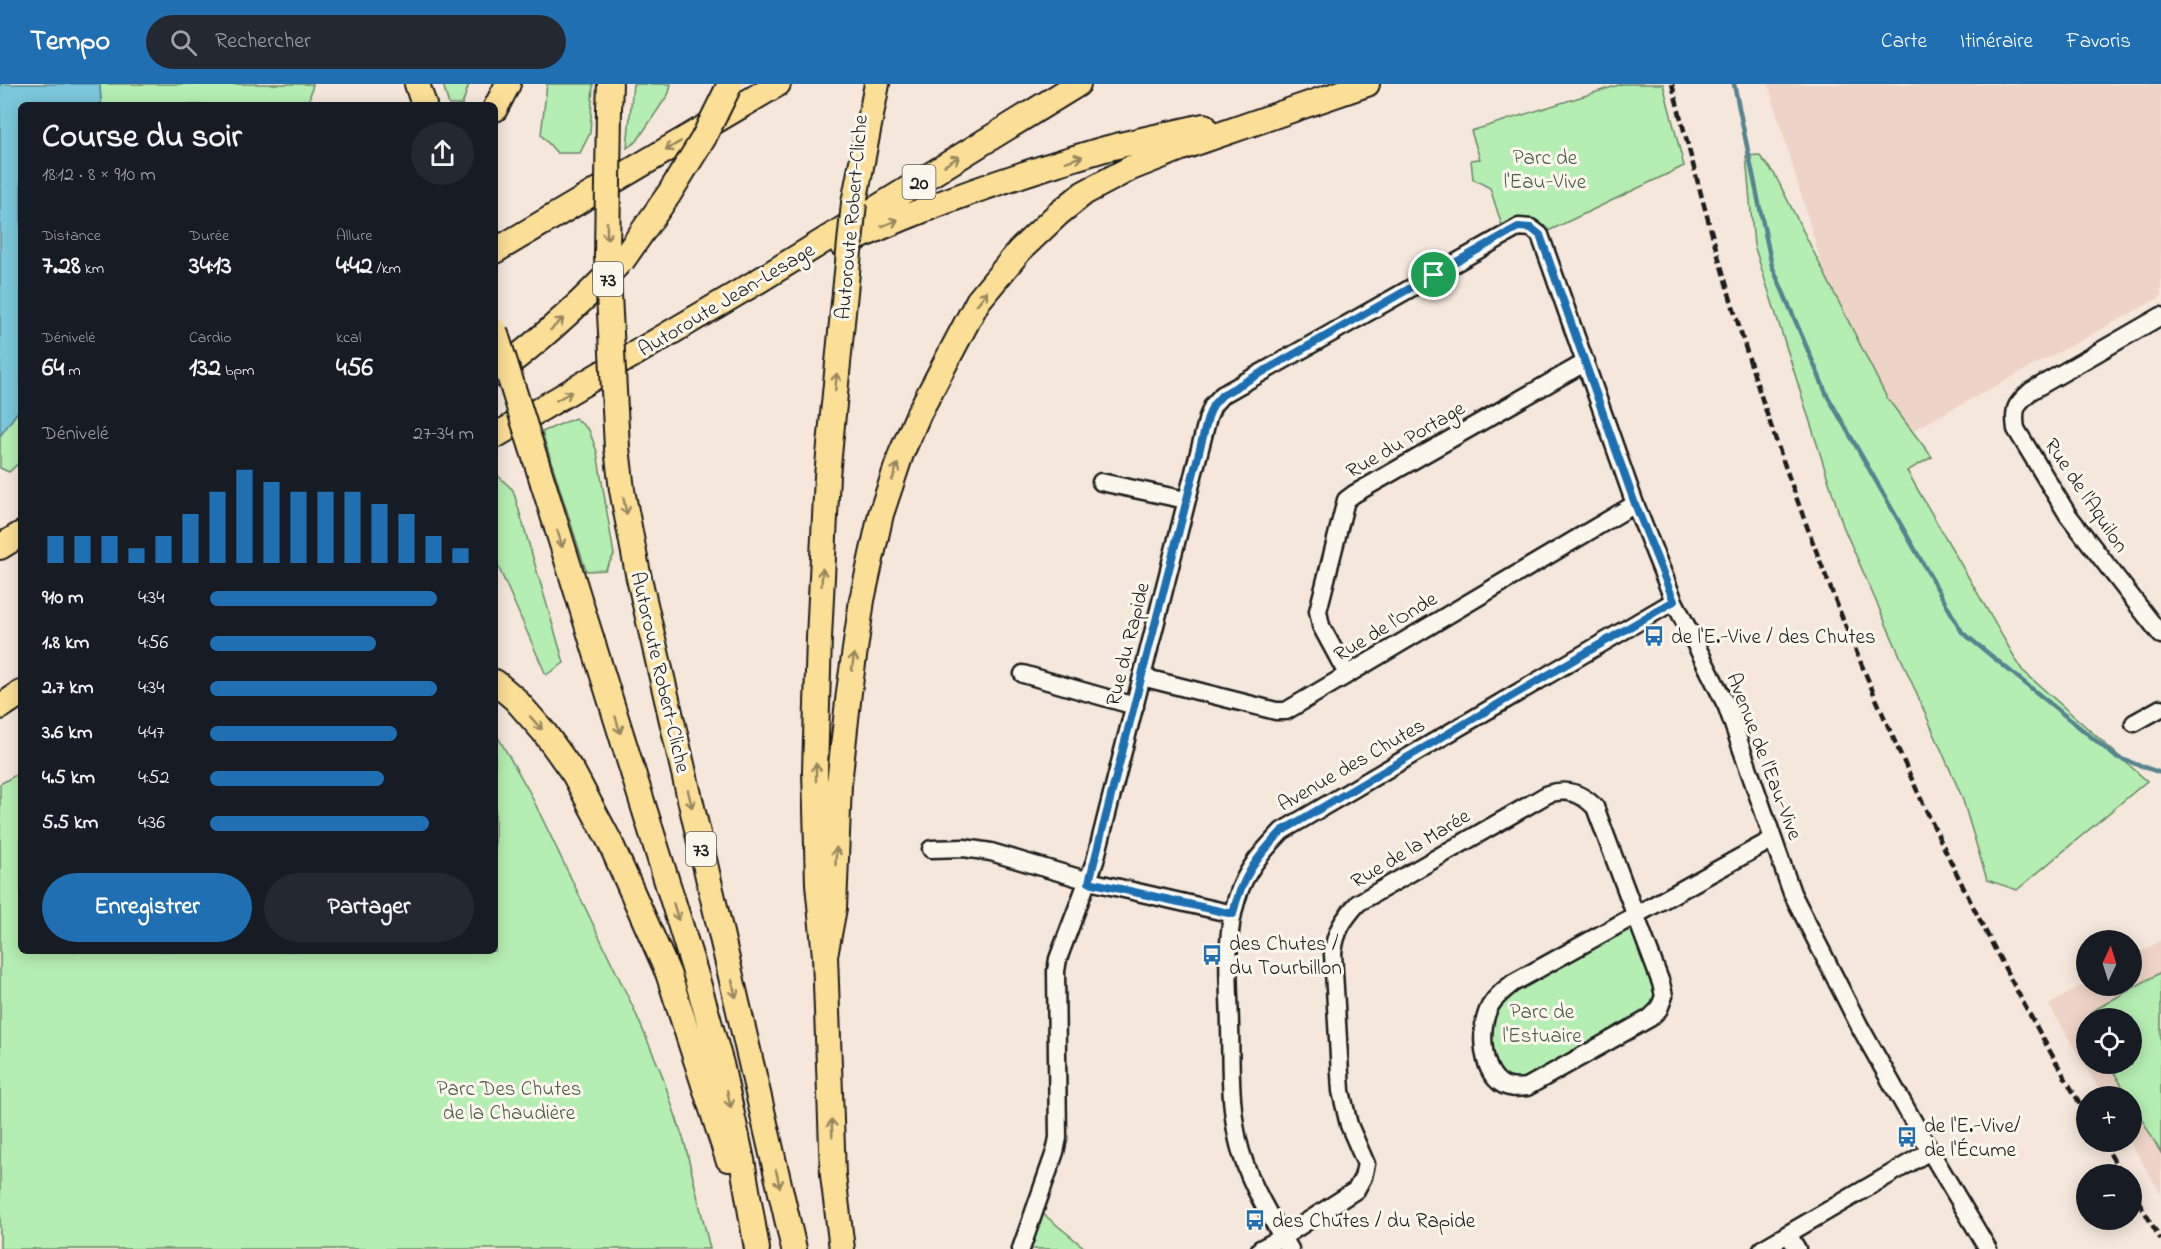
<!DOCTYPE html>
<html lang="fr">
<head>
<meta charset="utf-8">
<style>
	:root { --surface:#171b24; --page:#242831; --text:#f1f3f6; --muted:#9ea1a6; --accent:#1f6fb2 }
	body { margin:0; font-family:"Indie Flower",sans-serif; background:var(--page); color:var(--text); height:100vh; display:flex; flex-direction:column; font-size:22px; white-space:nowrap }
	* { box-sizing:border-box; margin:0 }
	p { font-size:20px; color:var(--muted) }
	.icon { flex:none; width:33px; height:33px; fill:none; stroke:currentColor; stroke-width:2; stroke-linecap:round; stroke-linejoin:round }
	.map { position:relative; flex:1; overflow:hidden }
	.panel { position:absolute; left:18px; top:18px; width:480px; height:852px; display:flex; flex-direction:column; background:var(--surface); border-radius:9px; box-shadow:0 3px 15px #0003 }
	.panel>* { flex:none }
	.needle { width:39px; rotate:4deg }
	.buttons { position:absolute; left:2076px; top:846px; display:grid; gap:12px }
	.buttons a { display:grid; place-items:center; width:66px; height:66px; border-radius:50%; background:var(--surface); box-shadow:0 3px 15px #0003; font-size:30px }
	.pin { position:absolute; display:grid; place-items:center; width:51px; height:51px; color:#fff; margin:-26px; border:3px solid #fff; border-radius:50%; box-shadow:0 2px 6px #0007 }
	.round { display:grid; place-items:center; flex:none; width:63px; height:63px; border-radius:32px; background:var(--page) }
	.summary { display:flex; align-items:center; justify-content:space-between; height:102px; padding:0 24px }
	h1 { font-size:33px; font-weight:800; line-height:45px }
	.metrics { display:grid; grid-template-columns:repeat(3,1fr); gap:9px; height:102px; padding:6px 24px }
	.metrics div { display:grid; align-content:center }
	.metrics b { font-size:26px; font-weight:800 }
	.metrics small { font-size:16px; font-weight:400 }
	.metrics p { font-size:16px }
	.chart { height:168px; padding:12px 24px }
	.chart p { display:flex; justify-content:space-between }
	.chart svg { width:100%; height:108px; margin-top:6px; stroke:var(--accent); stroke-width:6 }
	.cta { display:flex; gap:12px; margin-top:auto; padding:12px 24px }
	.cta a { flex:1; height:69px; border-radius:36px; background:var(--accent); color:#fff; font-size:24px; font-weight:800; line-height:69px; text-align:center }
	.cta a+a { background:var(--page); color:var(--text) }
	ul { padding:0 24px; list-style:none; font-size:20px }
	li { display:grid; grid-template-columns:96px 72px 1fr; align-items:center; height:45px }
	li i { height:15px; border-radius:8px; background:var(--accent) }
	header { display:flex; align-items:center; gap:36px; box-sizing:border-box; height:84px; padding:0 30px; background:var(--accent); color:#fff }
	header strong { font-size:28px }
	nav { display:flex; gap:33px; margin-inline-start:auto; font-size:21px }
	.search { width:420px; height:54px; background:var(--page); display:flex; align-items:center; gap:15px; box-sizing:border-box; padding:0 21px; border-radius:33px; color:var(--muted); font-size:22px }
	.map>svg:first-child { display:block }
	.built { fill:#eed4c6; fill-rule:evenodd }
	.green { fill:#b5eeb2; stroke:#688567; stroke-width:1.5 }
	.water { fill:#7cc7db; stroke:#56838f; stroke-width:1.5 }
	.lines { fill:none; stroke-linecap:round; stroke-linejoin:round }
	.stream { stroke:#56838f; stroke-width:4.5 }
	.minor-casing { stroke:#1c1c1c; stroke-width:21 }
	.highway-casing { stroke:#1c1c1c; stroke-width:28 }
	.minor { stroke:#fbf7ec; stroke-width:16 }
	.highway { stroke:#fbdf96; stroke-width:24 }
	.rail { stroke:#1c1c1c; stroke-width:4.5; stroke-dasharray:9 4.5; stroke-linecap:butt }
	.highway-bridge-casing { stroke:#1c1c1c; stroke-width:28; stroke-linecap:butt }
	.highway-bridge { stroke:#fbdf96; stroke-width:24 }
	.oneway { stroke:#97875f }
	.route-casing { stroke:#fff; stroke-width:12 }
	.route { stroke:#1f6fb2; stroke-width:8 }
	.labels { text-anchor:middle; stroke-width:6; stroke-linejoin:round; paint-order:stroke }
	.shield { fill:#fbf7ec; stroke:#5f5e5a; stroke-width:1.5 }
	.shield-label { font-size:20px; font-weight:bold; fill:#1c1c1c }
	.park-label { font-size:21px; fill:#4a5b49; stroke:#fbf7ec }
	.street-label { font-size:21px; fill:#1c1c1c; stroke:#fbf7ec }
	.poi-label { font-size:21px; fill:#1c1c1c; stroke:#fbf7ec; text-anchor:start }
</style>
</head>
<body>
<header>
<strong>Tempo</strong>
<div class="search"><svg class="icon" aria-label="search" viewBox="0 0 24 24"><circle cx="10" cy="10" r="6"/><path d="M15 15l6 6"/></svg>Rechercher</div>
<nav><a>Carte</a><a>Itinéraire</a><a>Favoris</a></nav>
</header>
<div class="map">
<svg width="2161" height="1165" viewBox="0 0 2161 1165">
	<rect width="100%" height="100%" fill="#f5e7db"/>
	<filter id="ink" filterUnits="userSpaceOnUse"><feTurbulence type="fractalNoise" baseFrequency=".0167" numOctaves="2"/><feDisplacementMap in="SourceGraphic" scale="12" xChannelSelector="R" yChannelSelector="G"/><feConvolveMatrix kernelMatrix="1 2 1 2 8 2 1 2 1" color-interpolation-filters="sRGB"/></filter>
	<g filter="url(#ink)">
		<path class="built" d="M1768,0H2161V213L1912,347L1887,314L1824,188Z
			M2161,856V1110L2130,1058H2132V1012H2103L2049,921L2086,899V902H2132V873ZM2086,934H2132V980H2086Z"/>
		<path class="green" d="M100,0H313L308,21H101Z
			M443,0H469L462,21H449Z
			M547,0H593L590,49L580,69H557L541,51Z
			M633,0H671L669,9L637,57L627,64Z
			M1622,0H1663L1684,82L1540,151H1505L1490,104L1473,95L1471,76L1480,75L1471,47Z
			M1759,71L1775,91L1887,314L1932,373L1907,387L2022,586L2147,697L2017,806L1987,796L1962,713L1843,442L1754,161L1746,72Z
			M21,323V377L9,388L0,384V352Z
			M575,334L589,346L597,368L614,471L605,486L586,487L542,348Z
			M495,389L513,406L564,579L546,591L495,475Z
			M495,648L529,707L633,923L661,988L685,1060L710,1165H0V700L21,688V867H495Z
			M1635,833L1661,899L1659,925L1527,1003L1500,999L1484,960L1499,911Z
			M2161,888V1069L2132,1018V1012H2128L2109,980H2132V934H2090L2091,928Z
			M1036,1124L1086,1165H1021Z"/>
		<path class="water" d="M0,0H100L101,21H21V323L0,352Z"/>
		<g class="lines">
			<path class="stream" d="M1734,0L1772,182L1827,311L1962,548L2116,673L2161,689"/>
			<g class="minor-casing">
				<path id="minor" d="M2161,232L2031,307C2016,320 2013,324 2016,345L2068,431L2161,551
					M1101,398L1186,416
					M1023,590L1135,622
					M1347,590L1321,542L1318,527L1346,416L1354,410L1586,278
					M1142,593L1276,627H1286L1635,420
					M2134,639L2161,624
					M931,765L964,764L991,768L1089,797L1233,830
					M1788,1150L1797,1165
					M1021,1165L1055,1068L1058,1054L1056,887L1058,875L1095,777L1208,333L1213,321L1222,311L1519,143L1531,144L1540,151L1635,420L1674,517L1727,623L1792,809L1860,943L1930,1067L1988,1165
					M1260,1165L1283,1153L1356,1106L1363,1093L1366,1080L1349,1041L1341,1007L1333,870C1335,847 1343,836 1358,819L1548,710C1567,704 1581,709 1595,723L1661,899L1664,912L1659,925L1650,934L1527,1003C1517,1004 1507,1005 1499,998C1481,983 1479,943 1490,922C1496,912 1504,906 1513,899L1773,755
					M1290,1165C1271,1135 1251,1102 1241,1068C1229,1027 1231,983 1230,941C1229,899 1224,855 1237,814C1245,787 1262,768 1282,747L1674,517
					M1762,1165L1930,1067"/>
			</g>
			<g class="highway-casing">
				<path id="highway" d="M417,0L424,21
					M495,25L508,0
					M609,25L610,0
					M854,119L877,0
					M842,161C924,122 1013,92 1101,66C1135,57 1170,50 1204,42
					M495,167L778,0
					M842,238L827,392L819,554L815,687L818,800L825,872L833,1091L842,1165
					M495,290C540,257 580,220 618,180
					M495,352L760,196L1078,0
					M617,364L622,406L638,490L794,1165
					M543,399L695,888L721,980L742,1076L757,1165
					M0,463L21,450
					M495,598L515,615L544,648L574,690L610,758L668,889L728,1075
					M0,623L21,609
					M825,872L834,824L839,700L849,608L862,516L881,430L901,370L919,329L978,217L1020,166L1058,130L1084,109L1131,84L1184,63L1367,0"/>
			</g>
			<use href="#minor" class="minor"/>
			<use href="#highway" class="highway"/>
			<path class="rail" d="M1672,0C1699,105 1727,209 1761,312C1844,562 1953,803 2086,1030
				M2103,1058L2122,1090
				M2132,1106L2161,1156"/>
			<g class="highway-bridge-casing">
				<path id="highway-bridge" d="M609,25L607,172L617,364
					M622,177L669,110L703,55L730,0
					M842,238L854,119
					M495,247L543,399"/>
			</g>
			<use href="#highway-bridge" class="highway-bridge"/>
		</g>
		<defs><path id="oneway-shaft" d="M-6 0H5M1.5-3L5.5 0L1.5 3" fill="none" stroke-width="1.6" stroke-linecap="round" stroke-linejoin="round" transform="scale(1.5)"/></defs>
		<g class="oneway">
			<use href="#oneway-shaft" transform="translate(673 62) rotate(149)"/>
			<use href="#oneway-shaft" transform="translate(1074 75) rotate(-18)"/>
			<use href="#oneway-shaft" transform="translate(952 77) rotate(-32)"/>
			<use href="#oneway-shaft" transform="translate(890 139) rotate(-22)"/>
			<use href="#oneway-shaft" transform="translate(607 147) rotate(90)"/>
			<use href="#oneway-shaft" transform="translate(982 214) rotate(-54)"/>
			<use href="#oneway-shaft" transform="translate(557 240) rotate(-42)"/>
			<use href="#oneway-shaft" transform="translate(836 298) rotate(-85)"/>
			<use href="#oneway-shaft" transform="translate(564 312) rotate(-30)"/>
			<use href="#oneway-shaft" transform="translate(895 388) rotate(-71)"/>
			<use href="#oneway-shaft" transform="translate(625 422) rotate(79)"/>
			<use href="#oneway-shaft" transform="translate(560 455) rotate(73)"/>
			<use href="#oneway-shaft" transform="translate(822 493) rotate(-87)"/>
			<use href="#oneway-shaft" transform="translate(853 578) rotate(-82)"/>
			<use href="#oneway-shaft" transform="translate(536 639) rotate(48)"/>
			<use href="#oneway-shaft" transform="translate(618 641) rotate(73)"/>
			<use href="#oneway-shaft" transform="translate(816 688) rotate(-90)"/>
			<use href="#oneway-shaft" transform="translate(690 715) rotate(77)"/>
			<use href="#oneway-shaft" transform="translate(836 772) rotate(-87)"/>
			<use href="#oneway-shaft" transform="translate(676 828) rotate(73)"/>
			<use href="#oneway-shaft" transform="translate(734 905) rotate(77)"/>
			<use href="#oneway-shaft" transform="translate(729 1015) rotate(78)"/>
			<use href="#oneway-shaft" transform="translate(832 1044) rotate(-92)"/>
			<use href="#oneway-shaft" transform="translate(778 1095) rotate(77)"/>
		</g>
	</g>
	<g class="lines" filter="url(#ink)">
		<g class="route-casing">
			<path id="route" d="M1518,143L1531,144L1540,151L1635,420L1674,517L1282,747C1257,773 1241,794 1233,830L1089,798L1208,333L1213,321L1222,311Z"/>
		</g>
		<use href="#route" class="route"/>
	</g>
	<defs>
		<g id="bus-bare" transform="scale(1.62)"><path d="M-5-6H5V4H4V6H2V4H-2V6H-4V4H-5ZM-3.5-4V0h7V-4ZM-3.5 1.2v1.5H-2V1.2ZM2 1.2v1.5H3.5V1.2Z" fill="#1f6fb2" stroke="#fbf7ec" stroke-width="2.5" paint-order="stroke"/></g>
	</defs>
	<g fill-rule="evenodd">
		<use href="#bus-bare" x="1654" y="552"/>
		<use href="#bus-bare" x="1212" y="871"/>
		<use href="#bus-bare" x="1907" y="1053"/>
		<use href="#bus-bare" x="1255" y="1136"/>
	</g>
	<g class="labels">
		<g class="shield">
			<rect x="902.5" y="81" width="33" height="34" rx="4.5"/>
			<rect x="593" y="178" width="30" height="34" rx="4.5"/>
			<rect x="686" y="748" width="30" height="34" rx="4.5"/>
		</g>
		<g class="shield-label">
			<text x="919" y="105">20</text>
			<text x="608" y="202">73</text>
			<text x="701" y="772">73</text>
		</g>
		<g class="park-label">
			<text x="1545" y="80">Parc de<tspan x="1545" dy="24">l'Eau-Vive</tspan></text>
			<text x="1542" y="934">Parc de<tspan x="1542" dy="24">l'Estuaire</tspan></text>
			<text x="509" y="1011">Parc Des Chutes<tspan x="509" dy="24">de la Chaudière</tspan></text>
		</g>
		<g class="street-label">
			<text transform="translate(851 133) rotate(-85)" y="7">Autoroute Robert-Cliche</text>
			<text transform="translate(726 215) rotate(-31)" y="7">Autoroute Jean-Lesage</text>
			<text transform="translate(1405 355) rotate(-30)" y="7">Rue du Portage</text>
			<text transform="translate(2087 411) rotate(56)" y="7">Rue de l'Aquilon</text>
			<text transform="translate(1385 542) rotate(-31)" y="7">Rue de l'Onde</text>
			<text transform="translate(1127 560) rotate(-76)" y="7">Rue du Rapide</text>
			<text transform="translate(661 588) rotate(77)" y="7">Autoroute Robert-Cliche</text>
			<text transform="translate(1765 672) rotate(69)" y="7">Avenue de l'Eau-Vive</text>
			<text transform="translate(1351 680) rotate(-30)" y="7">Avenue des Chutes</text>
			<text transform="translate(1410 764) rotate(-31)" y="7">Rue de la Marée</text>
		</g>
		<g class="poi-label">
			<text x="1671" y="559">de l'E.-Vive / des Chutes</text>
			<text x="1229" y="866">des Chutes /<tspan x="1229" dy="24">du Tourbillon</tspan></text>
			<text x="1924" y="1048">de l'E.-Vive/<tspan x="1924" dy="24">de l'Écume</tspan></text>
			<text x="1272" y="1143">des Chutes / du Rapide</text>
		</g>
	</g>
</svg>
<div class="buttons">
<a><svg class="needle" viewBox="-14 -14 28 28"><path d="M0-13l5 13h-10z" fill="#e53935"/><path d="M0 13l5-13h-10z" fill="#9ea1a6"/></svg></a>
<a><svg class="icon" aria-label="locate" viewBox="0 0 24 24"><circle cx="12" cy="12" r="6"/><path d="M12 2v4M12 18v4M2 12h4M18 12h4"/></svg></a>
<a>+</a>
<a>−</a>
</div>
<div class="pin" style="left:1434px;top:191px;background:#1e9e55"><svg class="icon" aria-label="arrive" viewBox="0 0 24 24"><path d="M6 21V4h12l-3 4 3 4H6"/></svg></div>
<section class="panel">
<div class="summary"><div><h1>Course du soir</h1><p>18:12 · 8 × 910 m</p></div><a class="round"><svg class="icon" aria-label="share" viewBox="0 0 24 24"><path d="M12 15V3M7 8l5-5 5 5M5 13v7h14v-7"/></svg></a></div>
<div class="metrics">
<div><p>Distance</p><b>7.28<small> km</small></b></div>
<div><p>Durée</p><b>34:13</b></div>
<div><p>Allure</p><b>4:42<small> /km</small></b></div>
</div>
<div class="metrics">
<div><p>Dénivelé</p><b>64<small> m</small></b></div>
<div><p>Cardio</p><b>132<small> bpm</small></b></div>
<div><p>kcal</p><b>456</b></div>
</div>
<div class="chart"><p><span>Dénivelé</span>27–34 m</p>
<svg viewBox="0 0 160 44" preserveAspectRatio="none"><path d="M5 44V33M15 44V33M25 44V33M35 44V38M45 44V33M55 44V24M65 44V15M75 44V6M85 44V11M95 44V15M105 44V15M115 44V15M125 44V20M135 44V24M145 44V33M155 44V38"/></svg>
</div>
<ul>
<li><b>910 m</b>4:34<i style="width:86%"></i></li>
<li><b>1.8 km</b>4:56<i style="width:63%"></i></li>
<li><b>2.7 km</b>4:34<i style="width:86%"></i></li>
<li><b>3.6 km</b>4:47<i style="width:71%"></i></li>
<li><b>4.5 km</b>4:52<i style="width:66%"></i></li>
<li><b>5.5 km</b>4:36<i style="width:83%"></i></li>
</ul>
<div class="cta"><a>Enregistrer</a><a>Partager</a></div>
</section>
</div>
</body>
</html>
